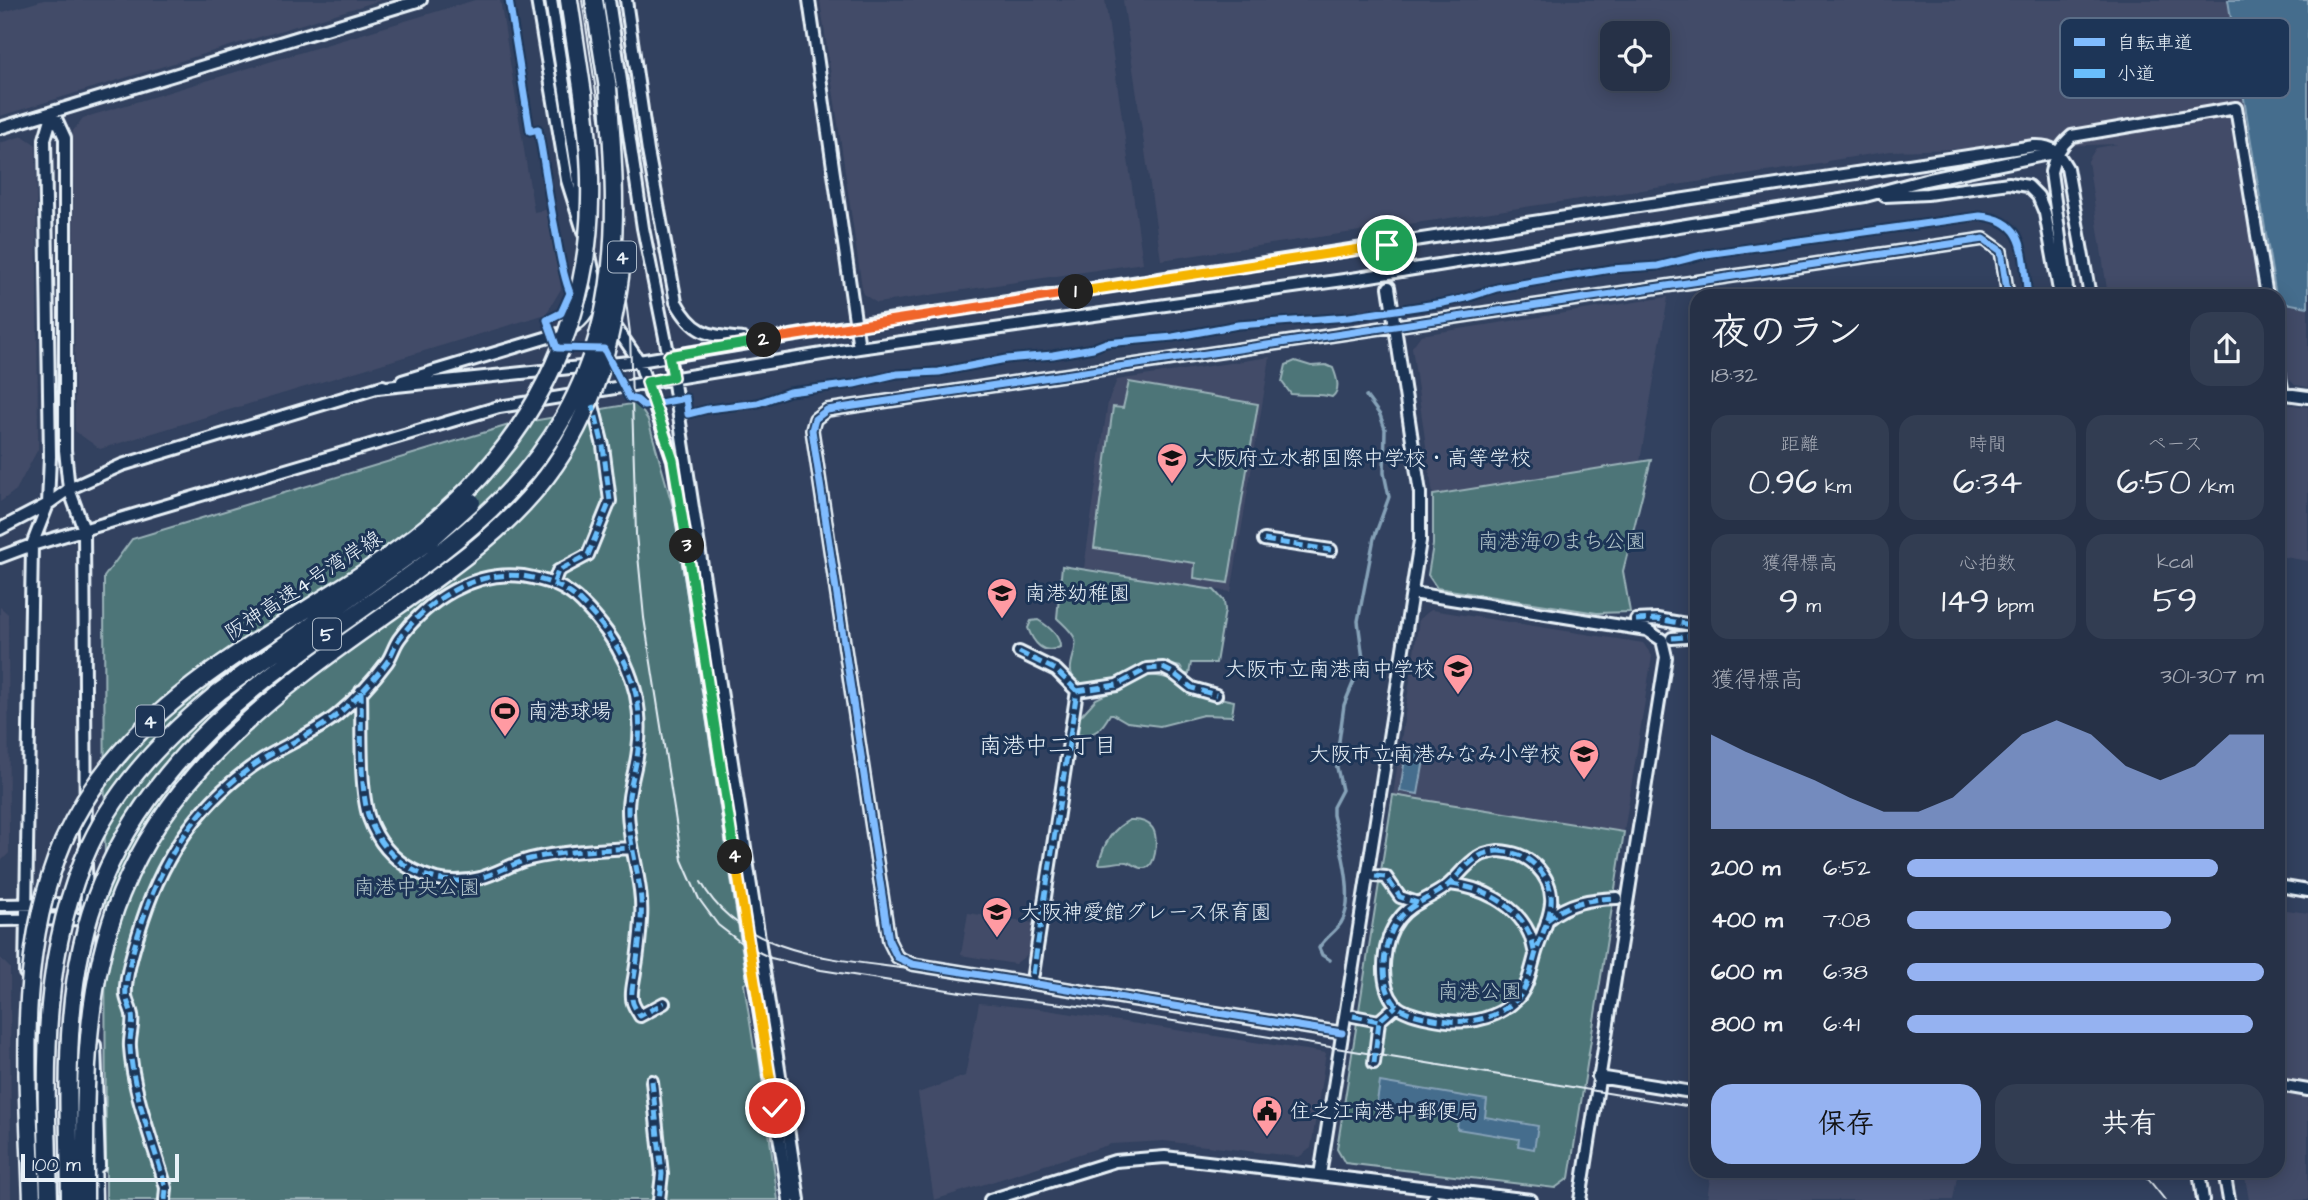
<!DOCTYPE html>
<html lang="ja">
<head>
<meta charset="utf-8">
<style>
	:root { --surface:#263147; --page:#323d52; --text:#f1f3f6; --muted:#a4a9b4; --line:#424c60; --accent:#95b2f1 }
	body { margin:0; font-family:"Architects Daughter","Klee One",sans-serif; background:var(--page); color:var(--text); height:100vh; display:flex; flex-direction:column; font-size:26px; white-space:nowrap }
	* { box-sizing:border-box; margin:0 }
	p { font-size:23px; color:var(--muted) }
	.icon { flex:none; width:38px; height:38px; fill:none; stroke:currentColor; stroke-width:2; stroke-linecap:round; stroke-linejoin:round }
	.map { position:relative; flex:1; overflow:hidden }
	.sheet { position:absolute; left:1690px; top:289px; width:595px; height:889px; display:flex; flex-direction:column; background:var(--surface); border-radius:21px; box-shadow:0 4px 18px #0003,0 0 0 2px var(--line) }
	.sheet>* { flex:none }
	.fabs { position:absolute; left:1600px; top:21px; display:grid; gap:14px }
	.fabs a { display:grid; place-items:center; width:70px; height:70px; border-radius:14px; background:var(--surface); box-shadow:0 4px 18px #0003,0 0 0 2px var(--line); font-size:35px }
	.scale { position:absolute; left:21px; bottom:18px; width:158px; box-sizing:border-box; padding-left:7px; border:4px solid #e8f1f8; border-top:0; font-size:19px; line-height:24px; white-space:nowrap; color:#e8f1f8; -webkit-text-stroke:5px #1d3557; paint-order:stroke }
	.pin { position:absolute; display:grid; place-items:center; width:60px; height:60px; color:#fff; margin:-30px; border:4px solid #fff; border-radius:50%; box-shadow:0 2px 7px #0007 }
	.km { position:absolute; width:35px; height:35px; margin:-18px; border-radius:50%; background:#222; color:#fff; font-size:19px; line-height:35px; text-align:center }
	.round { display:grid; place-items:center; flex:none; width:74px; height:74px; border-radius:21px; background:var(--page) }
	.headline { display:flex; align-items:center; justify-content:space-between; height:119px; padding:0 21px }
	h1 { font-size:38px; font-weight:600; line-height:52px }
	.metrics { display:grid; grid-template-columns:repeat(3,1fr); gap:10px; height:119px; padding:7px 21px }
	.metrics div { display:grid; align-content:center; border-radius:18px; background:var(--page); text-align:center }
	.metrics b { font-size:35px; font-weight:600 }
	.metrics small { font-size:19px; font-weight:400 }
	.metrics p { font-size:19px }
	.chart { height:196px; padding:14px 21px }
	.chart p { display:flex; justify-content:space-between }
	.chart svg { width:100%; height:126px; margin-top:7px; fill:var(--accent); opacity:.7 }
	.primary-button { display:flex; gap:14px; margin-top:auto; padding:14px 21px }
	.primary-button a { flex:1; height:80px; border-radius:21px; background:var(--accent); color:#111; font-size:28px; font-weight:600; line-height:80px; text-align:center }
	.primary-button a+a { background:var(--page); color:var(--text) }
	ul { padding:0 21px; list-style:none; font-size:23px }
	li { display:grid; grid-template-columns:112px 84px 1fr; align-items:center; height:52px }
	li i { height:18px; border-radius:9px; background:var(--accent) }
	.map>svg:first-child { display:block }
	.built { fill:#434c68; fill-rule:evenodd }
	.green { fill:#4d7478; stroke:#9ab2b8; stroke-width:2 }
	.water { fill:#456d8d; stroke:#86a2b8; stroke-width:2 }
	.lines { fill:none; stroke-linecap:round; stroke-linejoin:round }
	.stream { stroke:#86a2b8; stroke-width:3.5 }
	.minor-casing { stroke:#e8f1f8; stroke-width:16 }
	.highway-casing { stroke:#e8f1f8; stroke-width:21 }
	.minor { stroke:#1d3557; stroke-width:10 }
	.highway { stroke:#1d3557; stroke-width:16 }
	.tram { stroke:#e8f1f8; stroke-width:2 }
	.highway-bridge-casing { stroke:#e8f1f8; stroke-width:21; stroke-linecap:butt }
	.highway-bridge { stroke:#1d3557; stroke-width:16 }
	.quiet { stroke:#69befc; stroke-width:5; stroke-dasharray:10 5; stroke-linecap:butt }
	.cycleway-casing { stroke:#1d3557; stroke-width:11 }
	.cycleway { stroke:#80bcff; stroke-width:7 }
	.split-1-casing { stroke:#fff; stroke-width:14 }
	.split-2-casing { stroke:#fff; stroke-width:14 }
	.split-3-casing { stroke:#fff; stroke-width:14 }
	.split-4-casing { stroke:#fff; stroke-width:14 }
	.split-5-casing { stroke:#fff; stroke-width:14 }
	.split-1 { stroke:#f5b400; stroke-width:9 }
	.split-2 { stroke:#f0652b; stroke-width:9 }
	.split-3 { stroke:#22a559; stroke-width:9 }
	.split-4 { stroke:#22a559; stroke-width:9 }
	.split-5 { stroke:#f5b400; stroke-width:9 }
	.labels { text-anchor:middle; stroke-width:6; stroke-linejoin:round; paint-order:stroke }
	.shield { fill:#1d3557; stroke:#abb9c8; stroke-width:2 }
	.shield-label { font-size:19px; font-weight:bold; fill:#e8f1f8 }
	.poi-label { font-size:21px; fill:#e8f1f8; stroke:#1d3557; text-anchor:start }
	.park-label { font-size:21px; fill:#b2c5cb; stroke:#1d3557 }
	.street-label { font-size:21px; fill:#e8f1f8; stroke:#1d3557 }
	.neighbourhood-label { font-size:23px; fill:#e8f1f8; stroke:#1d3557 }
	.key { fill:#1d3557; stroke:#5a6d87; stroke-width:2 }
	.key-label { font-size:19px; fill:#e8f1f8 }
</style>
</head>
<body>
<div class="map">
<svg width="2308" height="1200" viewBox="0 0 2308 1200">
	<rect width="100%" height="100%" fill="#32415f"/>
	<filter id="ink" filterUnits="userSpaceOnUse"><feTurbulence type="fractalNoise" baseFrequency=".0143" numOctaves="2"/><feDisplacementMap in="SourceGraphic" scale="14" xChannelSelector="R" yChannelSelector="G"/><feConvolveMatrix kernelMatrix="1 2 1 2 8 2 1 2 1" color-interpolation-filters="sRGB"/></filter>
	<g filter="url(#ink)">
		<path class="built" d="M44,0H381L0,116V13Z
			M475,0H500L534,212L545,210L549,212L561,289L546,314L100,449L75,431L73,131L83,118Z
			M820,0H1105L1143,263L877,303L863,294Z
			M1123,0H2228L2251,140L2235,141L2259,296H2108L2088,161L2096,148L2118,144L1891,151L1827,161V163L1161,260ZM1612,33H1657V79H1612Z
			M23,136L36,145L38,449L16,490L0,502V143Z
			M1668,297L1640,461L1433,495L1412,347L1421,335Z
			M2278,304L2308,308V387L2295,385L2287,377L2279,323Z
			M1270,357L1231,592L1084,568L1108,402L1117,380Z
			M2278,403L2308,407V561L2279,556Z
			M0,607L8,614L9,853L0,862Z
			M1431,610L1643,643L1652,656L1624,832L1393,795L1419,619Z
			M2279,909L2308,913V1200H2249L2244,1171H2278Z
			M968,913L1033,923L1028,954L1015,964L961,955Z
			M0,958L10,968L11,1200H0Z
			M979,1003L1040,1009L1326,1053L1311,1148L1299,1157L1164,1141L1111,1144L934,1200L918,1093L965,1076Z
			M1711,1171H1958L1953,1200H1707Z"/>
		<path class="green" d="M1295,361L1311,366L1326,365L1333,368C1337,378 1341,390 1332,397C1319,393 1304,396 1291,394L1282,382L1286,365Z
			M1129,382L1258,404L1228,583L1194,578L1195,563L1094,548L1113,407L1123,408Z
			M637,403L648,420L674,511L747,982L744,984L754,1048L758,1049L778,1200H106L104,577L132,539L509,425Z
			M1651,460L1623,571L1630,612L1597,613L1437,588L1428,575L1433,545V495Z
			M1062,566L1214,590L1224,601L1225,610L1216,663H1191L1189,674H1184L1181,667C1169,664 1156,662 1143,666C1126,672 1094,694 1076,680C1063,670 1079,651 1075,639C1072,631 1063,624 1057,618Z
			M1038,620C1048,626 1060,635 1060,647C1043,656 1033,642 1028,628L1031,621Z
			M1147,674L1167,678L1187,691L1234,701L1232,716L1203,715L1160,726L1127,722L1113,714H1110C1102,729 1095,736 1078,735L1079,718L1096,699Z
			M1393,795L1624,832L1569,1178L1555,1188L1345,1163L1337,1149Z
			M1130,820C1154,819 1158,832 1155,853C1154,858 1153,864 1148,867C1139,871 1134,863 1127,862C1118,861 1108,865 1099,864C1103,845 1111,829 1130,820Z"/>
		<path class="water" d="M2228,0H2308V307L2279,302L2278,296H2276Z
			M1406,751L1425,754L1418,794L1400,791Z
			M1380,1082L1487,1100L1485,1117L1538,1126L1534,1149L1518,1146L1519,1139L1457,1129L1458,1119L1430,1114L1429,1117L1376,1108Z"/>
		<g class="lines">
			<path class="stream" d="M1330,960L1322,955L1319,948C1325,938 1335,932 1341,923C1357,899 1339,841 1333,815V807L1342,790L1336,763L1344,705L1363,659L1358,621L1374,538L1389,497L1384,473L1385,429L1380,415L1366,396"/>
			<g class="minor-casing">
				<path id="minor" d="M537,0L567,180L584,234
					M551,0L584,214
					M609,0L643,228L673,377L799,1200
					M626,0L648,151L676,302C694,335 708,335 743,339
					M809,0L859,348
					M53,112L65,138V450L69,489L84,530L86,848
					M0,128L421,0
					M1885,196L1927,194L2009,183L2028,186L2038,196L2045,213L2060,296
					M590,255L600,304L639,361L673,460L789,1200
					M2068,296L2051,172C2054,157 2060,146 2072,136L2236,108L2267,296
					M2278,367L2283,394
					M402,381L562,333C581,324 590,313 595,293
					M377,388L639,361L875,322L2034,146C2053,145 2058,152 2067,168L2090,296
					M2278,393L2308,397
					M0,529L48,504L69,489L122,465L383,386
					M1264,540L1331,550
					M0,557L32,545L499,407L859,348L1358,278L1865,196L1925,180L2058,152
					M554,582L558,571L588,555L610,501L603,446L593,405
					M1413,593L1647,630L1662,640L1666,657L1580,1200
					M1636,620L1657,619L1698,626
					M1672,638L1698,636
					M1019,652L1056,670L1077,691
					M361,691C362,725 359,788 369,818C386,865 433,890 480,878C498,873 513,863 530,859C563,851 598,850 631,848
					M1077,691L1117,685L1147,669L1163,668L1173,673L1192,688L1216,695
					M1498,851C1513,852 1525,855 1536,866C1563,893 1548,918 1537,949C1532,964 1529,986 1518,998C1494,1023 1460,1025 1429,1018C1419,1016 1401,1012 1395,1004C1377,982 1383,939 1399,919C1411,903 1432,898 1447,886C1458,877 1465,865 1478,857C1483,853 1491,852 1498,851Z
					M86,864L87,914
					M1375,876L1386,877L1400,897L1418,903
					M1450,884C1480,887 1515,903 1529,933C1532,939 1533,947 1535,954
					M2278,886L2308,891
					M0,905L74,904
					M0,920L87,919
					M1547,920C1569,902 1590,899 1617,898
					M89,934L92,977
					M25,973L32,545L48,504L50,456L45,139L53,112
					M1033,974L1077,691
					M1353,1016L1379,1021
					M1342,1033L912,964L897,957L889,941L812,430L815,419L827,410L1984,239L2001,251L2008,296
					M95,1045L99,1166
					M1374,1063L1379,1021L1396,1006
					M1598,1077L1698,1093
					M652,1081L662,1174L659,1200
					M2278,1085L2308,1090
					M2199,1171L2203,1200
					M2224,1171L2229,1200
					M1320,1175L1420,541V493L1389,287
					M165,1200L166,1188C153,1142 133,1095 130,1047C129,1037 134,1025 132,1015C131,1009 127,1002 126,996C124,976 137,938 143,919C165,852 204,797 263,759C287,744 315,733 337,715C355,700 373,681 387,662C392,655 394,646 399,639C427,600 474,570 523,576C546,580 565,586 582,603C623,644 646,692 638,750C636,770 628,789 628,809C628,847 644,882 641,920C640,937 638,955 635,972C634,980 631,990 632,998C632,1005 637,1010 640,1016L664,1003
					M990,1200L1115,1161L1165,1157L1531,1200
					M1433,1200V1198"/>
			</g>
			<g class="highway-casing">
				<path id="highway" d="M569,0L583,94
					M594,0L608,88
					M92,1156L93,1200"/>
			</g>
			<use href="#minor" class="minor"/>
			<use href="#highway" class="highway"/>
			<path class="tram" d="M582,0L616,222L630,333L636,534L644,618L682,860L699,899L718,925L744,945L771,958L821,970L967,993L1095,1008L1698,1108
				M701,882C742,957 840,959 915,970C952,975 988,983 1025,990
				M2137,1171L2149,1180L2165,1200"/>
			<g class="highway-bridge-casing">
				<path id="highway-bridge" d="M32,1200C28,1081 15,954 63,842C102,753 176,693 255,642C313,604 375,570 428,526C528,445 588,330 590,201C591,165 587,129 583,94
					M49,1200C46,1081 38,956 90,845C119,783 167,735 219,692L429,541L472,502
					M70,1200C69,1096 60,983 101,884C136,799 199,731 271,675C407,569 557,506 602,320C620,244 614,165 608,88
					M85,1200C85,1097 82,991 121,894C171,770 276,691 382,617C441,575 503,534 547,476C595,412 613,339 622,261"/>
			</g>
			<use href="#highway-bridge" class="highway-bridge"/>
			<path class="quiet" d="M1264,540L1331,550
				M554,582L558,571L588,555L610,501L603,446L593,405
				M1636,620L1657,619L1698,626
				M1672,638L1698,636
				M1019,652L1056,670L1077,691
				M361,691C362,725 359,788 369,818C386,865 433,890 480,878C498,873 513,863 530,859C563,851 598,850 631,848
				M1077,691L1117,685L1147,669L1163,668L1173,673L1192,688L1216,695
				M1498,851C1513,852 1525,855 1536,866C1563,893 1548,918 1537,949C1532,964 1529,986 1518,998C1494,1023 1460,1025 1429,1018C1419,1016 1401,1012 1395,1004C1377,982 1383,939 1399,919C1411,903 1432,898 1447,886C1458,877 1465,865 1478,857C1483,853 1491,852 1498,851Z
				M1375,876L1386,877L1400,897L1418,903
				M1450,884C1480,887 1515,903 1529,933C1532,939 1533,947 1535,954
				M1547,920C1569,902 1590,899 1617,898
				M1033,974L1077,691
				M1353,1016L1379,1021
				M1374,1063L1379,1021L1396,1006
				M652,1081L662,1174L659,1200
				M165,1200L166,1188C153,1142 133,1095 130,1047C129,1037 134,1025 132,1015C131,1009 127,1002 126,996C124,976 137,938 143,919C165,852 204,797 263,759C287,744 315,733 337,715C355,700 373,681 387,662C392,655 394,646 399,639C427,600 474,570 523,576C546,580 565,586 582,603C623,644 646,692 638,750C636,770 628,789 628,809C628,847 644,882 641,920C640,937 638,955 635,972C634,980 631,990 632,998C632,1005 637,1010 640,1016L664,1003
				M1433,1200V1198"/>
			<g class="cycleway-casing">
				<path id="cycleway" d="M509,0L530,131L538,129C544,160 548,192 554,223C559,247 561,270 570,293L561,313L547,320L557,348L604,349L629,398L637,400L644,406L686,398L688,414L708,409L758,403L789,392L854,384L897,374L939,372L1006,359L1053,355L1093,348L1106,343L1173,337L1238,325L1349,317L1443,303L1466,298L1497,288L1611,269L1658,266L1706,254L1980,216C2029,220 2022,257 2028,296
					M1342,1033L912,964L897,957L889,941L812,430L815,419L827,410L1984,239L2001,251L2008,296"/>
			</g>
			<use href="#cycleway" class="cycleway"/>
		</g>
	</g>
	<g class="lines" filter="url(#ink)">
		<g class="split-1-casing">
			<path id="split-1" d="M1076,292L1387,245"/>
		</g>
		<g class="split-2-casing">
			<path id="split-2" d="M764,340L1076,292"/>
		</g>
		<g class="split-3-casing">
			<path id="split-3" d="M687,546L673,460L647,382L673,377L669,356L764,340"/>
		</g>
		<g class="split-4-casing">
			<path id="split-4" d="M687,546L735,857"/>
		</g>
		<g class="split-5-casing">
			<path id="split-5" d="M735,857L775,1108"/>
		</g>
		<use href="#split-1" class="split-1"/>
		<use href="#split-2" class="split-2"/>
		<use href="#split-3" class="split-3"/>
		<use href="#split-4" class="split-4"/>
		<use href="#split-5" class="split-5"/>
	</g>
	<defs>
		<g id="school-pin" transform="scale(1.575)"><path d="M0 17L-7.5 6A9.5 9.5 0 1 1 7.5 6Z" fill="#ff9aa2" stroke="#1d3557"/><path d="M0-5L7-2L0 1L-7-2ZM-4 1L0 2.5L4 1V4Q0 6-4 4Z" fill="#111"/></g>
		<g id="stadium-pin" transform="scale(1.575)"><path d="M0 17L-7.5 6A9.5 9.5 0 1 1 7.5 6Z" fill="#ff9aa2" stroke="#1d3557"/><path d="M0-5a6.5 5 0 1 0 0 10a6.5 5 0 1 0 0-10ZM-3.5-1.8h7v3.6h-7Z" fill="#111"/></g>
		<g id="civic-pin" transform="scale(1.575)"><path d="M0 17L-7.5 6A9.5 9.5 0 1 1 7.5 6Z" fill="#ff9aa2" stroke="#1d3557"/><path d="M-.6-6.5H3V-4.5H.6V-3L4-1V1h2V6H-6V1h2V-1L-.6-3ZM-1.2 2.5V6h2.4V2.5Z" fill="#111"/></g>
	</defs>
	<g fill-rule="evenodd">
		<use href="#school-pin" x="1172" y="458"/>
		<use href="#school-pin" x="1002" y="593"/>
		<use href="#school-pin" x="1458" y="669"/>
		<use href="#stadium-pin" x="505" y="711"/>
		<use href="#school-pin" x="1584" y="754"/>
		<use href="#school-pin" x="997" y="912"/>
		<use href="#civic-pin" x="1267" y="1111"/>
	</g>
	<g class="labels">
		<g class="shield">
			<rect x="608" y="241.5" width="28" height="31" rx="5"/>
			<rect x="313" y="618.5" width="28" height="31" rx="5"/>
			<rect x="136" y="705.5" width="28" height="31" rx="5"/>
		</g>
		<g class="shield-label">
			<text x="622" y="264">4</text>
			<text x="327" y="641">5</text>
			<text x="150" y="728">4</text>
		</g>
		<g class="poi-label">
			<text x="1195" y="465">大阪府立水都国際中学校・高等学校</text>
			<text x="1025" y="600">南港幼稚園</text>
			<text x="1435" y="676" text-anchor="end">大阪市立南港南中学校</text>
			<text x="528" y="718">南港球場</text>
			<text x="1561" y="761" text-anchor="end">大阪市立南港みなみ小学校</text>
			<text x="1020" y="919">大阪神愛館グレース保育園</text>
			<text x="1290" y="1118">住之江南港中郵便局</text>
		</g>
		<g class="park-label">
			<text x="1562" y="548">南港海のまち公園</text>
			<text x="417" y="894">南港中央公園</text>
			<text x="1480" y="998">南港公園</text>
		</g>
		<g class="street-label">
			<text transform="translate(303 585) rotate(-33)" y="7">阪神高速4号湾岸線</text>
		</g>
		<g class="neighbourhood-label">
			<text x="1048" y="753">南港中二丁目</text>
		</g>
	</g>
	<rect x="2060" y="18" width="230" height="80" rx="10" class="key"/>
	<rect x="2074" y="38" width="31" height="8" fill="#80bcff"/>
	<rect x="2074" y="69" width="31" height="9" fill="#69befc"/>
	<g class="key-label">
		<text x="2117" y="49">自転車道</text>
		<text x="2117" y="80">小道</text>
	</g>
</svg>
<div class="fabs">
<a><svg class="icon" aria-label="locate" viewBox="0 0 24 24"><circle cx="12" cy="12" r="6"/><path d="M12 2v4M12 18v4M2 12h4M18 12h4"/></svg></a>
</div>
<div class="scale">100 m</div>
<div class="pin" style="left:1387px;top:245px;background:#1e9e55"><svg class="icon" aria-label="arrive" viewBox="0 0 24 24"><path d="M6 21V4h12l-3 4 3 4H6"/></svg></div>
<div class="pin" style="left:775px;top:1108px;background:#d93025"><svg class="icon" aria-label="check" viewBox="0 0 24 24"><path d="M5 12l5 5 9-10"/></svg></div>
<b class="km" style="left:1076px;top:292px">1</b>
<b class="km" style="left:764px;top:340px">2</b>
<b class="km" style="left:687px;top:546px">3</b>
<b class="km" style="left:735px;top:857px">4</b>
<section class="sheet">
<div class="headline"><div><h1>夜のラン</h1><p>18:32</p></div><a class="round"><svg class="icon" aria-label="share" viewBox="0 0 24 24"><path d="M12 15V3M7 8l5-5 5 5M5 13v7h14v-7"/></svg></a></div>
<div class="metrics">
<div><p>距離</p><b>0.96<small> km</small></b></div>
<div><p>時間</p><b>6:34</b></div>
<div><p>ペース</p><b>6:50<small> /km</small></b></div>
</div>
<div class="metrics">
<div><p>獲得標高</p><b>9<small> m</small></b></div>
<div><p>心拍数</p><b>149<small> bpm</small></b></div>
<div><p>kcal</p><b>59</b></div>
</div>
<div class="chart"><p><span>獲得標高</span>301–307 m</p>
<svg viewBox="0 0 160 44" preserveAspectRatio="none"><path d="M0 44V11L10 17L20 22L30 27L40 33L50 38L60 38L70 33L80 22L90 11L100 6L110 11L120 22L130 27L140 22L150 11L160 11V44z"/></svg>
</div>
<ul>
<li><b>200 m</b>6:52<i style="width:87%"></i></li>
<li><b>400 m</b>7:08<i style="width:74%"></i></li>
<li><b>600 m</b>6:38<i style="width:100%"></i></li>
<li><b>800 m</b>6:41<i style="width:97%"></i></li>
</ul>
<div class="primary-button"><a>保存</a><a>共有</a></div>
</section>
</div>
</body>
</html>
